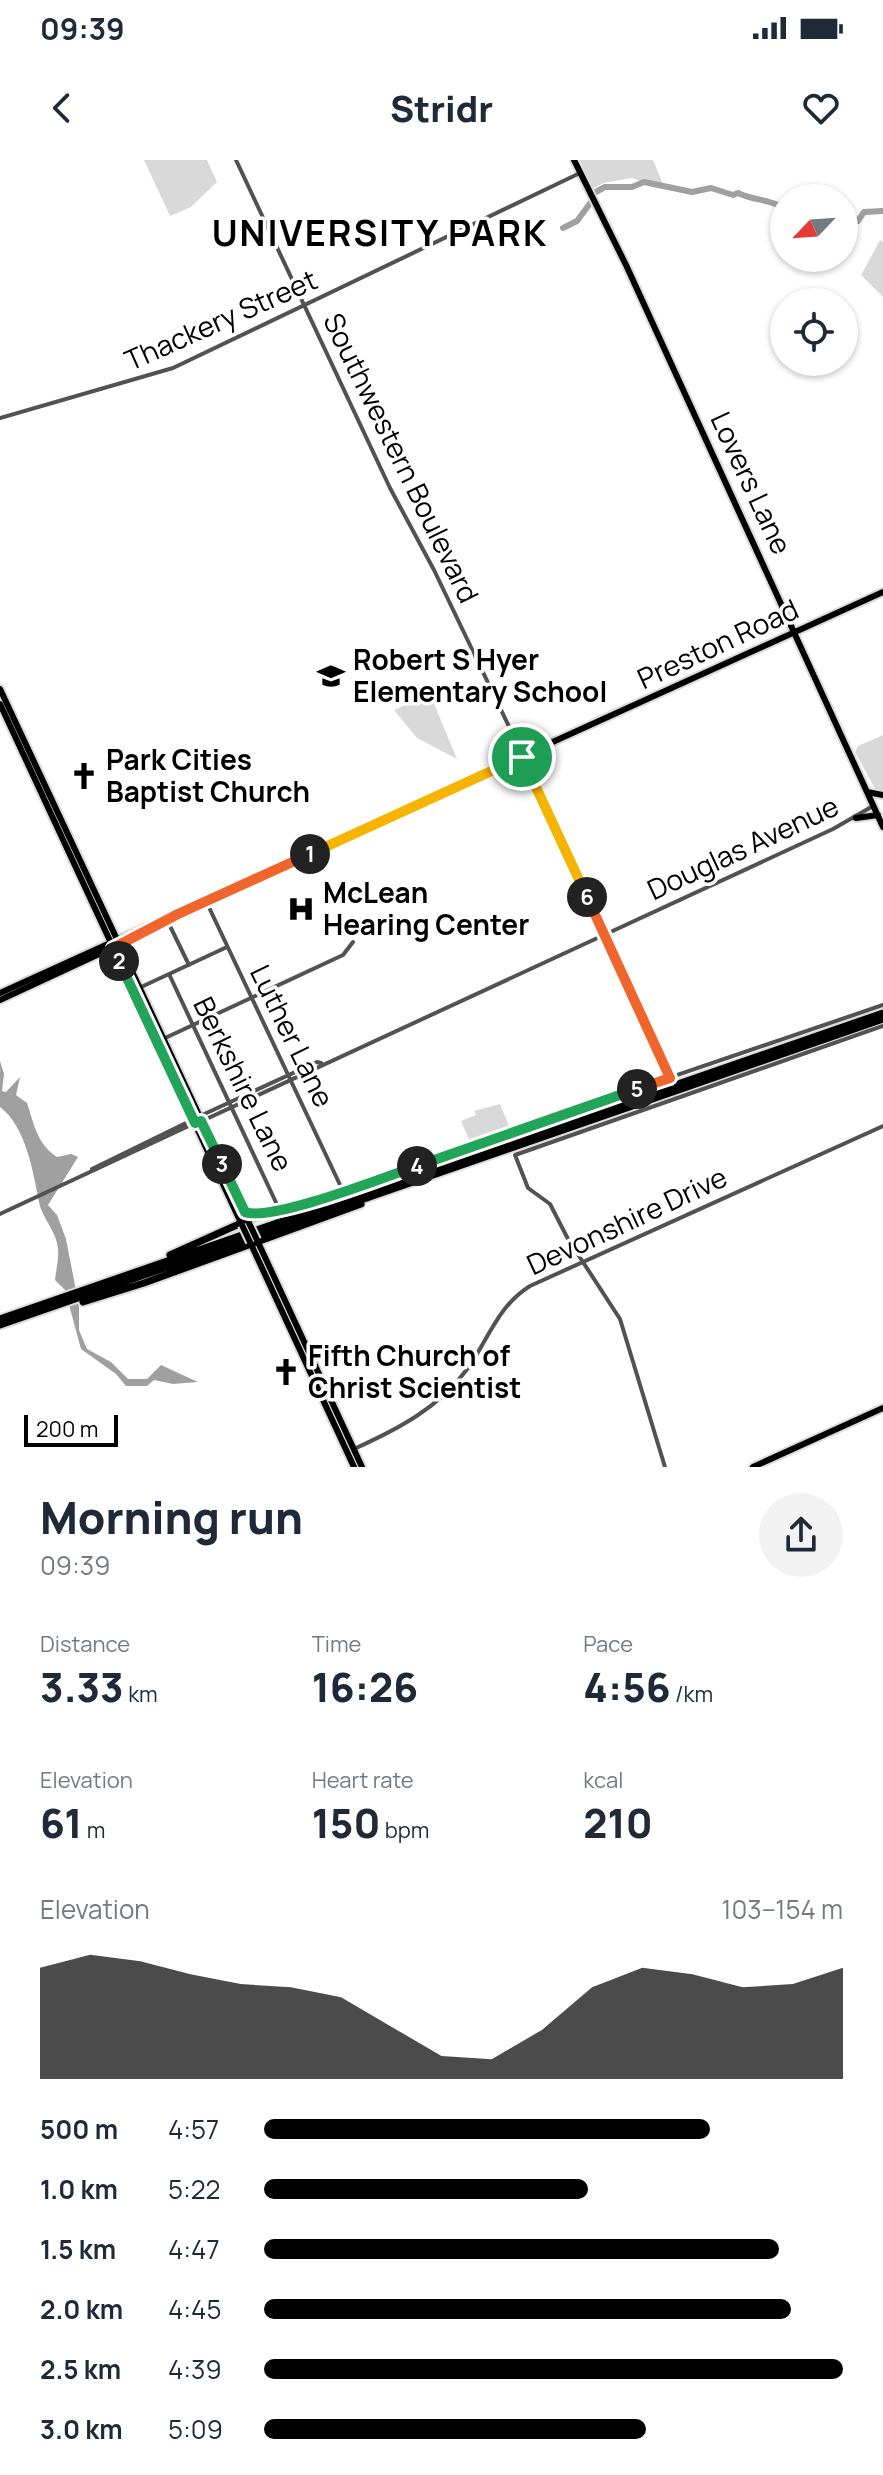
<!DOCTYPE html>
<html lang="en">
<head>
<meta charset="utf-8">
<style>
	:root { --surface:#fff; --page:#f2f2f3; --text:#1f2937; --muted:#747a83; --accent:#000 }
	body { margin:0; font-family:Manrope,sans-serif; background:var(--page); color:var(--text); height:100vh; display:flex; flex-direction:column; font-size:30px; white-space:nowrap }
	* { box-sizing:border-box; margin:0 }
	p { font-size:26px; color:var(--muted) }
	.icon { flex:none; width:44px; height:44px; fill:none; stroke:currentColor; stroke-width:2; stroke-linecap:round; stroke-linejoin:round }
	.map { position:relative; height:1307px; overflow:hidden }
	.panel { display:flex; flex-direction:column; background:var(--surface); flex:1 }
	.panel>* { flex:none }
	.needle { width:52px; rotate:245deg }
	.fabs { position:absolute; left:770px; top:24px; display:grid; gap:16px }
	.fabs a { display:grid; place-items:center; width:88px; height:88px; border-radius:50%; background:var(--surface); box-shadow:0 2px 6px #0004; font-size:40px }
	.scale { position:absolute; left:24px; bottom:20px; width:94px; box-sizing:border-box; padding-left:8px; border:4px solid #000; border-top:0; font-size:22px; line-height:28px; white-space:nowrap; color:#000; -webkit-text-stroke:6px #fff; paint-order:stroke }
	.pin { position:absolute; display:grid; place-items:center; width:68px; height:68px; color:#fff; margin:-34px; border:4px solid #fff; border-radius:50%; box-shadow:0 2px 8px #0007 }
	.km { position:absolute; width:40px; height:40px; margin:-20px; border-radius:50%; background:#222; color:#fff; font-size:22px; line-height:40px; text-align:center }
	.round { display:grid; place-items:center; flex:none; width:84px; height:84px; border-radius:42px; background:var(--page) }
	.headline { display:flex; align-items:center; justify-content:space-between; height:136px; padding:0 40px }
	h1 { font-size:44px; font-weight:800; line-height:60px }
	.figures { display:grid; grid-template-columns:repeat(3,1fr); gap:12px; height:136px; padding:8px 40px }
	.figures div { display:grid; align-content:center }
	.figures b { font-size:40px; font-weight:800 }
	.figures small { font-size:22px; font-weight:400 }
	.figures p { font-size:22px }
	.chart { height:224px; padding:16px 40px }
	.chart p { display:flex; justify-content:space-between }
	.chart svg { width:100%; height:144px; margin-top:8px; fill:var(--accent); opacity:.7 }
	ul { padding:0 40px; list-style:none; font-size:26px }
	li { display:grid; grid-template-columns:128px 96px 1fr; align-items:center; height:60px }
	li i { height:20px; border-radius:10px; background:var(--accent) }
	.status { display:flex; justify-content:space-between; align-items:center; height:56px; padding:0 40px; background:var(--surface); direction:ltr }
	.status svg { height:22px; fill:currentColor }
	header { display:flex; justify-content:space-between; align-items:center; height:104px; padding:0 40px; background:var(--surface); font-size:36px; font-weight:800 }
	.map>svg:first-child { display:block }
	.green { fill:#d9d9d9 }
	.water { fill:#a0a0a0 }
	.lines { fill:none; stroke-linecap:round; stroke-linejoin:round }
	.river { stroke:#a0a0a0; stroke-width:6 }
	.major-casing { stroke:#dbdbdb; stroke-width:10 }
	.highway-casing { stroke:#dbdbdb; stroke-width:11 }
	.minor { stroke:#525252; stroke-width:4 }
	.major { stroke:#000; stroke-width:6 }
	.highway { stroke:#000; stroke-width:7 }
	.major-bridge-casing { stroke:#dbdbdb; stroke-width:10; stroke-linecap:butt }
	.major-bridge { stroke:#000; stroke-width:6 }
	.split-1-casing { stroke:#fff; stroke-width:16 }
	.split-2-casing { stroke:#fff; stroke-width:16 }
	.split-3-casing { stroke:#fff; stroke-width:16 }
	.split-4-casing { stroke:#fff; stroke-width:16 }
	.split-5-casing { stroke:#fff; stroke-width:16 }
	.split-6-casing { stroke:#fff; stroke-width:16 }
	.split-7-casing { stroke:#fff; stroke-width:16 }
	.split-1 { stroke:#f5b400; stroke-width:10 }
	.split-2 { stroke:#f0652b; stroke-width:10 }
	.split-3 { stroke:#22a559; stroke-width:10 }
	.split-4 { stroke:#22a559; stroke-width:10 }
	.split-5 { stroke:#22a559; stroke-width:10 }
	.split-6 { stroke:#f0652b; stroke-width:10 }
	.split-7 { stroke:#f5b400; stroke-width:10 }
	.labels { text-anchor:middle; stroke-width:7; stroke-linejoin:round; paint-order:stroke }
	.street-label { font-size:28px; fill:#000; stroke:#fff }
	.poi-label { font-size:28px; font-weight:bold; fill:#000; stroke:#fff; text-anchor:start }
	.district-label { font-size:36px; font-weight:bold; letter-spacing:2px; fill:#000; stroke:#fff }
</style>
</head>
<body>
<div class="status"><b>09:39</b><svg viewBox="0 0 49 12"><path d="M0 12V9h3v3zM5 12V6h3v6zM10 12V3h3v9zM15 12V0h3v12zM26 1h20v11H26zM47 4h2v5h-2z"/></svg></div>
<header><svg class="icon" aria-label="back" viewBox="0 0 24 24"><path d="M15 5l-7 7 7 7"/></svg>Stridr<svg class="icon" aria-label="heart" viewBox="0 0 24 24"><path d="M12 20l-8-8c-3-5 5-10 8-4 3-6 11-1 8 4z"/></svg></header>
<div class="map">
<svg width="883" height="1307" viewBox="0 0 883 1307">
	<rect width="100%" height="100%" fill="#fff"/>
	<path class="green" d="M144,0H207L217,22L191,47L170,56Z
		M580,0H653L665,29L632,18L603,23L592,29Z
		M880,80L883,82V137L861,115Z
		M430,534L457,599L417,578L394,550Z
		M883,575V630L877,632L855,592L858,586Z
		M500,944L511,970L471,984L461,961L476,955L474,951Z"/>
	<path class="water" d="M0,901L4,914L2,931L6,932L20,917L16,935L27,943C34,964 37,984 57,997L71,994L78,997L48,1045L57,1055L66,1079L79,1146V1170L87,1189L111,1202L128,1219H147L161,1205L198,1222L173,1224L154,1220L147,1226H126L116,1214L81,1189L65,1130L55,1120C56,1110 59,1099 58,1089C57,1072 42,1058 39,1042C33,1011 26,967 0,947Z"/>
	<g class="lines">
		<path class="river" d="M594,33L605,27H632L644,22L692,32L711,28L733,35L738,33C754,41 767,38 784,48
			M844,65L858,61L864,52L883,51
			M563,68L577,61L591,42"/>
		<g class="major-casing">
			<path id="major" d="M574,0L626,105L883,667
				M0,529L249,1062
				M0,544L242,1065
				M867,632L883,635
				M856,658L878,655
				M0,833L883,432
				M0,840L168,762L178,754
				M248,1060L303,1044
				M257,1080L362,1307
				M250,1082L354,1307
				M753,1307L883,1248"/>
		</g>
		<g class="highway-casing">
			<path id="highway" d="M303,1044L376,1024
				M170,1095L248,1060
				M83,1142L144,1123L361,1044
				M0,1159L883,853
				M0,1165L883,859"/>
		</g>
		<path class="minor" d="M236,0L390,328L434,410L526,602L670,918
			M0,258L173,208L580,13
			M206,741L342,1029
			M168,762L189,805
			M169,814L280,1051
			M139,828L227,787
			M163,879L343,795L353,782
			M200,956L317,902L321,903
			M202,961L833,669L873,646
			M92,1009L192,960
			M336,1031L883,845
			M0,1054L193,964
			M354,1289C398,1269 439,1248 468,1208C489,1178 498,1146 530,1126L883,966
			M665,1307L620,1159L568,1079L550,1044L528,1028L515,995L883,866"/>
		<use href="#major" class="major"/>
		<use href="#highway" class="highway"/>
		<g class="major-bridge-casing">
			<path id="major-bridge" d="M249,1063L257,1080
				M242,1065L250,1082"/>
		</g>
		<use href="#major-bridge" class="major-bridge"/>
	</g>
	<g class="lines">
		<g class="split-1-casing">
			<path id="split-1" d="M310,694L522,597"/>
		</g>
		<g class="split-2-casing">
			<path id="split-2" d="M119,801L113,788L178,754L310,694"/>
		</g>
		<g class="split-3-casing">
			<path id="split-3" d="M119,801L195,963L201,961L222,1004"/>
		</g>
		<g class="split-4-casing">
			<path id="split-4" d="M222,1004L245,1052C271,1062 385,1017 417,1006"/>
		</g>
		<g class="split-5-casing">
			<path id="split-5" d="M417,1006L637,929"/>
		</g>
		<g class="split-6-casing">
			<path id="split-6" d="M587,737L670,918L637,929"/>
		</g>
		<g class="split-7-casing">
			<path id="split-7" d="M522,597L587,737"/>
		</g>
		<use href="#split-1" class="split-1"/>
		<use href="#split-2" class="split-2"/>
		<use href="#split-3" class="split-3"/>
		<use href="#split-4" class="split-4"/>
		<use href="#split-5" class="split-5"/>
		<use href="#split-6" class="split-6"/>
		<use href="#split-7" class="split-7"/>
	</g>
	<defs>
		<g id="school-bare" transform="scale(2.16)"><path d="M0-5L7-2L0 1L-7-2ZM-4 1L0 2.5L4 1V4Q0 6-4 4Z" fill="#000" stroke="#fff" stroke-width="2.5" paint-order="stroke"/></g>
		<g id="church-bare" transform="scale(2.16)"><path d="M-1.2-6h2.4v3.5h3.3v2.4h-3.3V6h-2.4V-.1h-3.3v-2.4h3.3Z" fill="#000" stroke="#fff" stroke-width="2.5" paint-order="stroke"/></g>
		<g id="hospital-bare" transform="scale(2.16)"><path d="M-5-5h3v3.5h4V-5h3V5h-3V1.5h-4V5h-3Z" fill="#000" stroke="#fff" stroke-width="2.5" paint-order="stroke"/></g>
	</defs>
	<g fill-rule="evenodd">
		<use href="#school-bare" x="331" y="516"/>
		<use href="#church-bare" x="84" y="616"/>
		<use href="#hospital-bare" x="301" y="749"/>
		<use href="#church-bare" x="286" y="1212"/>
	</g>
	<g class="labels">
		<g class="street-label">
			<text transform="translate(221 160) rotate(-24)" y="10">Thackery Street</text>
			<text transform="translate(401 298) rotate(64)" y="10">Southwestern Boulevard</text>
			<text transform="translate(751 323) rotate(65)" y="10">Lovers Lane</text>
			<text transform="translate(718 484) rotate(-25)" y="10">Preston Road</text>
			<text transform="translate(743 688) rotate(-25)" y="10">Douglas Avenue</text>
			<text transform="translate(292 876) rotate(64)" y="10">Luther Lane</text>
			<text transform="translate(243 924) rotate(64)" y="10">Berkshire Lane</text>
			<text transform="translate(627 1061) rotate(-25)" y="10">Devonshire Drive</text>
		</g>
		<g class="poi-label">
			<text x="353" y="510">Robert S Hyer<tspan x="353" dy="32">Elementary School</tspan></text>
			<text x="106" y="610">Park Cities<tspan x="106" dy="32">Baptist Church</tspan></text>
			<text x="323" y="743">McLean<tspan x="323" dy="32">Hearing Center</tspan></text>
			<text x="308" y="1206">Fifth Church of<tspan x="308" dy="32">Christ Scientist</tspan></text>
		</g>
		<g class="district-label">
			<text x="380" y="86">UNIVERSITY PARK</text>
		</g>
	</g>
</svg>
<div class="fabs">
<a><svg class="needle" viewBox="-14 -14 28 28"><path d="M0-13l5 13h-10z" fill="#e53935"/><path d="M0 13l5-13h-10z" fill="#747a83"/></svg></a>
<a><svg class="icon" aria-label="locate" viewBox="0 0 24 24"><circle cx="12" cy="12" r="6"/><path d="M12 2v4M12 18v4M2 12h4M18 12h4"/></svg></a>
</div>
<div class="scale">200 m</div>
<div class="pin" style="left:522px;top:597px;background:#1e9e55"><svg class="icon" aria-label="arrive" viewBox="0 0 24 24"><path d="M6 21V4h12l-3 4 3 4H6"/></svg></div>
<b class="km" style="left:310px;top:694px">1</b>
<b class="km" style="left:119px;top:801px">2</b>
<b class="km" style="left:222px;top:1004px">3</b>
<b class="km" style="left:417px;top:1006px">4</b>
<b class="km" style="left:637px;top:929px">5</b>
<b class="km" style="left:587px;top:737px">6</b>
</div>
<section class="panel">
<div class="headline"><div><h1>Morning run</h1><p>09:39</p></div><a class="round"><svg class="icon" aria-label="share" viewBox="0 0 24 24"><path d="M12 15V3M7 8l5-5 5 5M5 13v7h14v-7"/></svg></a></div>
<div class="figures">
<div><p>Distance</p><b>3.33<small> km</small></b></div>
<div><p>Time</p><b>16:26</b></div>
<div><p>Pace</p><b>4:56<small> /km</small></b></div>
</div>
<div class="figures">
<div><p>Elevation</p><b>61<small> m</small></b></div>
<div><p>Heart rate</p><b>150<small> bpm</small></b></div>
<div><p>kcal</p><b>210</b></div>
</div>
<div class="chart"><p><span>Elevation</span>103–154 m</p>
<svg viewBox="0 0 160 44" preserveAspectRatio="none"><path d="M0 44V10L10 6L20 8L30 12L40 15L50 16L60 19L70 28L80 37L90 38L100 29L110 16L120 10L130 12L140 16L150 15L160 10V44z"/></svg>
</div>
<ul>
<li><b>500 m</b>4:57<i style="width:77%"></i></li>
<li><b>1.0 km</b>5:22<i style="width:56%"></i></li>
<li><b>1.5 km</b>4:47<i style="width:89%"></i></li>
<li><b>2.0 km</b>4:45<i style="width:91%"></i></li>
<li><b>2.5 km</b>4:39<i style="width:100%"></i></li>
<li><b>3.0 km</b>5:09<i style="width:66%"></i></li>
</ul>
</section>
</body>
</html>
